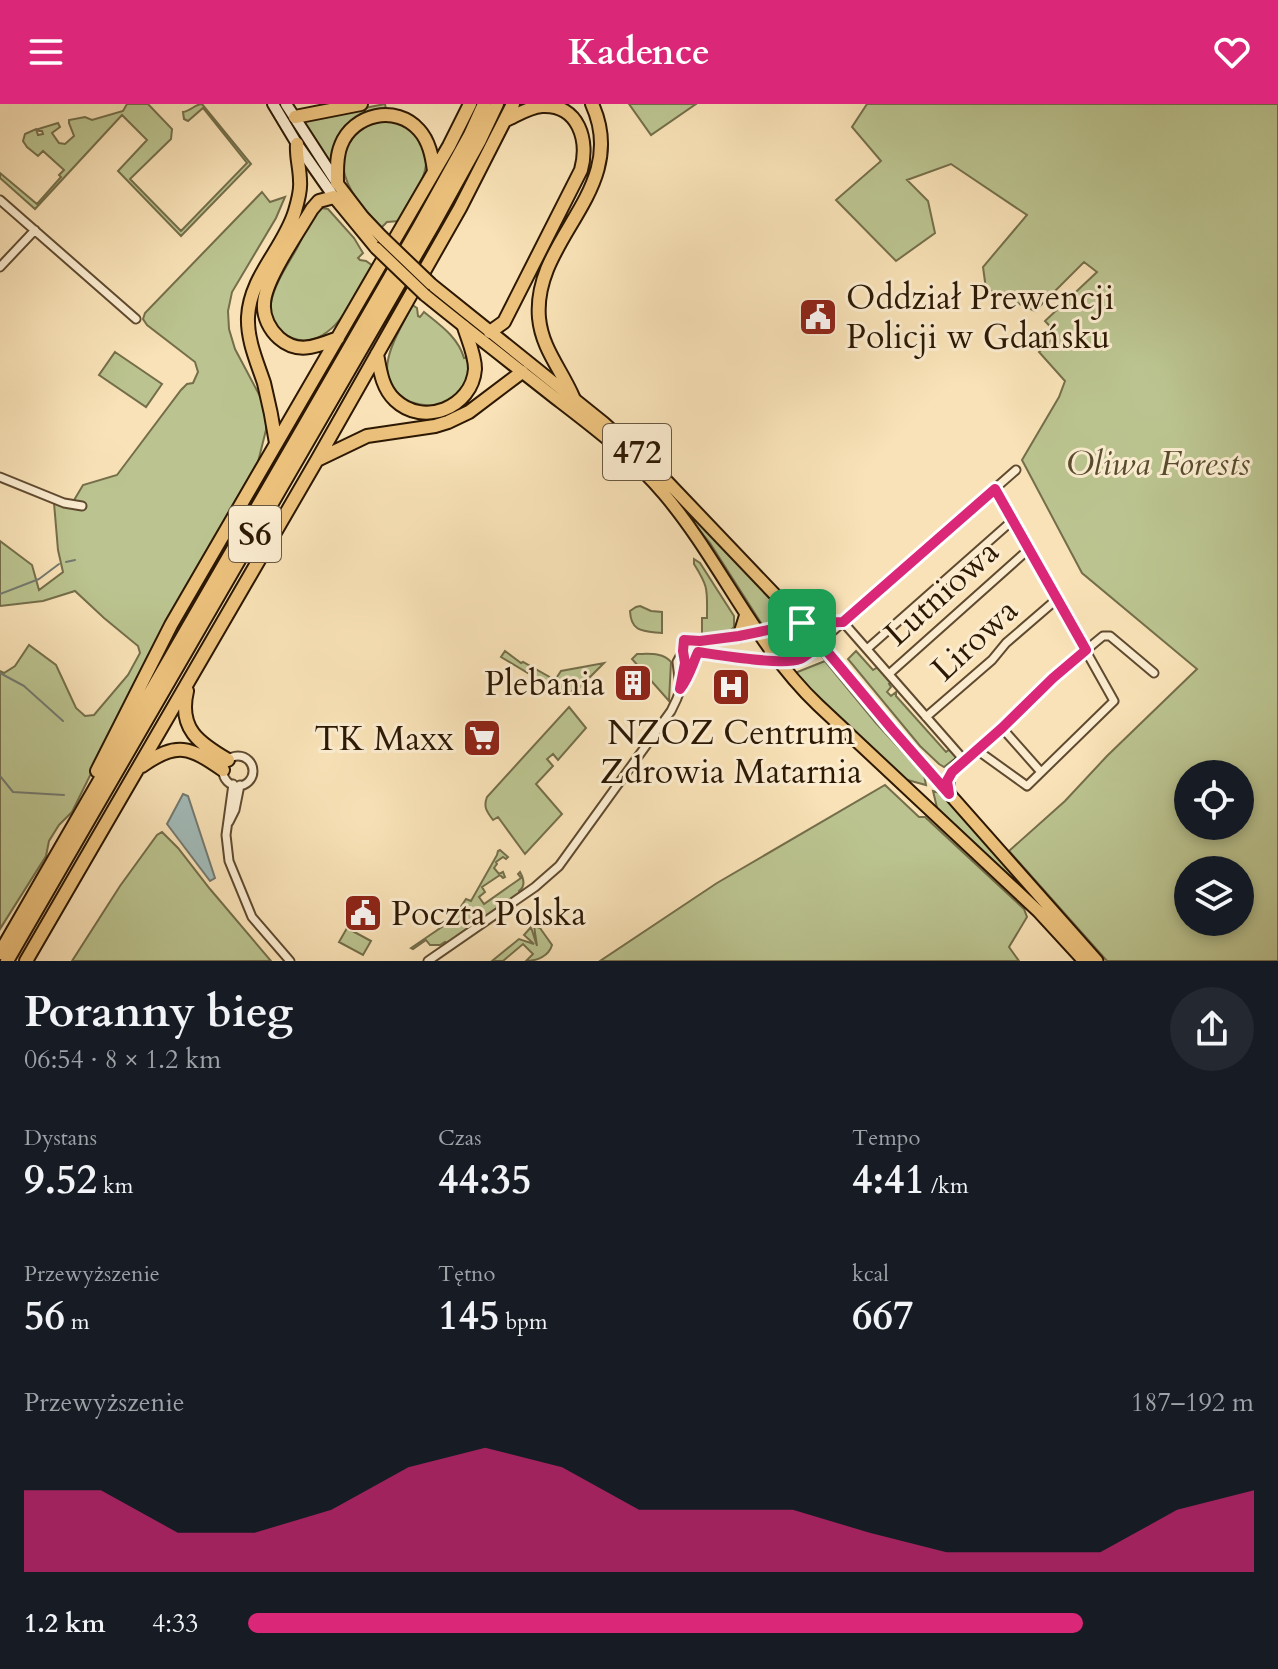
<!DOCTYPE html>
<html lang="pl">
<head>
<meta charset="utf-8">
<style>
	:root { --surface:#171b24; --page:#242831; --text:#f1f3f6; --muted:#9ea1a6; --accent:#db2777 }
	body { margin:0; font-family:Cardo,serif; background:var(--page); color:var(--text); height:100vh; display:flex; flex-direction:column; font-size:30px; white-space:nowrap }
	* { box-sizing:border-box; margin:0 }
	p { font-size:26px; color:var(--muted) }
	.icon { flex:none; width:44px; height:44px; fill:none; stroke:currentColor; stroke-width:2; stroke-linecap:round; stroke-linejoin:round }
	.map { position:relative; height:857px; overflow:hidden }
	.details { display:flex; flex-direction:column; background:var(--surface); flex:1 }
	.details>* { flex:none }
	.controls { position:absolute; left:1174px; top:656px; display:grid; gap:16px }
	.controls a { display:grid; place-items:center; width:80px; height:80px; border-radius:50%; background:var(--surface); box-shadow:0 4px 12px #0003; font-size:40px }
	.pin { position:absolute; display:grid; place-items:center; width:68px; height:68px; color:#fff; margin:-34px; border-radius:16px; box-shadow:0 4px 12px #0006 }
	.round { display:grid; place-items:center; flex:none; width:84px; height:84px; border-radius:42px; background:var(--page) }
	.summary { display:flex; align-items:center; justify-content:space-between; height:136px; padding:0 24px }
	h1 { font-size:44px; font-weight:600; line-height:60px }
	.figures { display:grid; grid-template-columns:repeat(3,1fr); gap:12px; height:136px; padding:8px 24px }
	.figures div { display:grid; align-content:center }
	.figures b { font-size:40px; font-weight:600 }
	.figures small { font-size:22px; font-weight:400 }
	.figures p { font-size:22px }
	.chart { height:224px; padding:16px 24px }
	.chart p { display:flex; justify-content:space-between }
	.chart svg { width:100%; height:144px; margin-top:8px; fill:var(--accent); opacity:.7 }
	ul { padding:0 24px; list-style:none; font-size:26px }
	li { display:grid; grid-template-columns:128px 96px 1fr; align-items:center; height:60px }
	li i { height:20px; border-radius:10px; background:var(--accent) }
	header { display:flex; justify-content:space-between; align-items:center; height:104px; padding:0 24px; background:var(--accent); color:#fff; font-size:36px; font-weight:600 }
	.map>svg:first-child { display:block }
	.green { fill:#bbc490; stroke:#746e4a; stroke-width:2; fill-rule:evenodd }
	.water { fill:#a2bbb9; stroke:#737a70; stroke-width:2 }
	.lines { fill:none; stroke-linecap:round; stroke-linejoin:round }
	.stream { stroke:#737a70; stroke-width:2 }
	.minor-casing { stroke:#5f4a30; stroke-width:11 }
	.secondary-casing { stroke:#2c1803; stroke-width:14 }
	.primary-casing { stroke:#2c1803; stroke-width:15 }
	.motorway-casing { stroke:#2c1803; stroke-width:16 }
	.minor { stroke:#fbecd0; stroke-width:7 }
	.secondary { stroke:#fbecd0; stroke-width:10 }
	.primary { stroke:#ecc17c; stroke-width:11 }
	.motorway { stroke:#ecc17c; stroke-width:12 }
	.primary-bridge-casing { stroke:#2c1803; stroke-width:15; stroke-linecap:butt }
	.primary-bridge { stroke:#ecc17c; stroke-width:11 }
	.route-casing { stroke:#fff; stroke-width:16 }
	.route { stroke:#db2777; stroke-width:10 }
	.labels { text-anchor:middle; stroke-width:6; stroke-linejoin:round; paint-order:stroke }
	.shield { fill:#fbecd0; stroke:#6a5840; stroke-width:2 }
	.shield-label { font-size:32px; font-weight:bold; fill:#2c1803 }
	.poi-label { font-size:34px; fill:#2c1803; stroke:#fbecd0; text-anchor:start }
	.park-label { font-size:34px; font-style:italic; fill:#574c2d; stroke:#fbecd0 }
	.street-label { font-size:34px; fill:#2c1803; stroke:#fbecd0 }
</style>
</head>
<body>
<header><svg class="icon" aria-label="menu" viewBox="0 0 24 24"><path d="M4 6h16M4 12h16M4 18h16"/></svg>Kadence<svg class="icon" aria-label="heart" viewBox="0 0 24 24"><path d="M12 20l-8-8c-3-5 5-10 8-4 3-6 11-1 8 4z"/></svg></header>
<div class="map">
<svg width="1278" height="857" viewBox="0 0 1278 857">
	<rect width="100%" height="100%" fill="#f9e2b7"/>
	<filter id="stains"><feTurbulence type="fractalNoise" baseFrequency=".0025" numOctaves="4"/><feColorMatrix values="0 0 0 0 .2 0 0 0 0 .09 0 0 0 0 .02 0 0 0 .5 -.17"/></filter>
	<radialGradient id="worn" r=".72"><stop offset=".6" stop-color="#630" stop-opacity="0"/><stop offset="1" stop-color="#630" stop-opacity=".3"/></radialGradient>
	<path class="green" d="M127,0H148L172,25L171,35L130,75L181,127L247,59L203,4L188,17L184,15L183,8C191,7 195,0 202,0L251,60L181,132L118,67L147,36L122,11L35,105L0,74V69L37,100L61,73L59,71L64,66L43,47L38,52L27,43L23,37L25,30L36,25L38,31L43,30L42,27H39L38,25L58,19L60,23L52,29L59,39L65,40L74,32L69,19V16L85,13L92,16L123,7Z
		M385,0L386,5C361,7 340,19 333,45C332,51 332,58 332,64L302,16Z
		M629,0H696L651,31Z
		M867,0H1278V857H1107L1009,747L1065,697L1107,652L1197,565L1082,469L1022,356L1059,293L1065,277L1039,248L1057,230L1045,217L1097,168L1084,158L1035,207L986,185L983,163L1027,111L951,60L907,76L928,97L935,129L896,157L836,96L881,57L852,23ZM1240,670V722H1188V670ZM1240,766V818H1188V766Z
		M376,16C385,16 393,16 401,19C418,26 430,48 425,66C421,84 408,101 399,117L387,118L381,124C363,103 340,81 343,51C345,32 359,22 376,16Z
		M262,88L270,98L285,93L276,114L232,188L228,207L229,225L235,245L262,296L266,313V326L258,358L167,516L72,708L59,721L49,737L46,752L0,825V567L4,569L15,562L29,541L56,561L76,604L85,612L94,611L128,571L140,549L138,542L104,514L75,487L43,497L0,502V437L32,461L39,486L63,468L58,446L54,399L58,398L70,403L83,381L117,371L181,286L187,280L193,279L198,268L195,258L147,221L143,215L145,209Z
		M320,100L322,104L328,105L354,134L363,149L358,154L360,156L366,157L373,162C356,183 349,212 327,228C317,236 304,239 292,234C248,215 283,170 297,144C305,129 311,114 320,100Z
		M411,200L417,204L418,212L420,213L424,208C440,221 458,233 464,254L469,253C474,282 459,291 437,304C428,300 417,302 407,296C373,276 390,244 404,217C407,212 408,206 411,200Z
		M115,248L162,280L146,303L99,271Z
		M676,393L792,515L763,522L710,439L674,395Z
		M694,455L700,459L734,512V523L729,528L702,531V514H707C707,485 709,484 694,460Z
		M640,502L651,507L662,508V529C644,527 631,529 630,507L636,503Z
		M777 538a14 14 0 1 1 28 0a14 14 0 1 1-28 0Z
		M505,547L521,559L523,558L555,576L561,567L604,559L576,587L573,586L566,592L501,553Z
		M856,547L873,566L878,563L891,578L889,580L891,583L887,588L891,592L896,588V592L946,648L950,645L957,653L944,663L939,660L920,642L848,555Z
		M637,550C649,550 663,548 671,558L669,597L632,555Z
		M825,557L876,619L924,671L926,681L904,675L818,595L795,569Z
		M569,603L586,624L558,656L553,650L547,655L553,662L536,680L562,710L525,750L498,713L493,716C487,708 483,703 487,693Z
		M885,681L919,713H925L1024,805L1027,813L1009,843L1019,857H600L717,779Z
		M933,687L943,690L1091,857L938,708Z
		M162,728L178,744L210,785L271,857H72L120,782L157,731Z
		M500,746L508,753L506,755L503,753L496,758L497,760L494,764L499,770L503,768L505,773L503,774L500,771L482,783L485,788L479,793L484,800L521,774L518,770L520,768C524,775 526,782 519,787L520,789L447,839L445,838L440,841H430L426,836L413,845L411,844L452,816L466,795L471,797L497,751L498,747Z
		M534,822L540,824L552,841C549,852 537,857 526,857L533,850L523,840L503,857H492L519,835L534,840L524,831L531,823L537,842Z
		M347,824L371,837L363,851L339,838Z"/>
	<path class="water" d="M183,690L188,692L215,774L210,777L167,720Z"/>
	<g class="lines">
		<path class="stream" d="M66,458L75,456
			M0,490L39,475L59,460
			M0,569L24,582L63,617
			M0,672L13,688L64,691"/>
		<g class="minor-casing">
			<path id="minor" d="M0,96L136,215
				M0,163L35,126
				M0,373L64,399L82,402
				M843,518L964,656C1012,616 1055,571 1103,532H1110L1154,569
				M867,545L1013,416
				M683,547C709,550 781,563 802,554L1016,366
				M889,570L1029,445
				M682,582C690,572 692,560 698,548
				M680,583L677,558L683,547
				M926,613L992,556L1006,539L1057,495
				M1002,624L1041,668
				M977,646L1027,682L1114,597L995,385
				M223 667a15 15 0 1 1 30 0a15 15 0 1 1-30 0Z
				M233,680L226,731L229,757L252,813L290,857
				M229,718L235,706L240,681
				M428,857L535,783L559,762L671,607C678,594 684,578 685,563C685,554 683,546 684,536L721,535L802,519L843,518"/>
		</g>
		<g class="secondary-casing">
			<path id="secondary" d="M273,0L297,40L334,93
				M286,0L337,79"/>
		</g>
		<g class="primary-casing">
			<path id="primary" d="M337,79L363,113L382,133
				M334,93L376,144
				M431,180L604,319L659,369L802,519L892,625L1097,857
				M425,191C468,226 511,259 554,293C593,323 632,352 664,390C720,456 754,540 818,601L1038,807L1084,857
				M739,532L746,510
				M770,546L778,523
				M949,689C946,670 951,668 964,656"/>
		</g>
		<g class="motorway-casing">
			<path id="motorway" d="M295,13L361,0
				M337,79C337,67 336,53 341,41C353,10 396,0 419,26C429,37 432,52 434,67
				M334,93L319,97L312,105C299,127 264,177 264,200C263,213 270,226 279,234C298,251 317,242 338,234
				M490,228L504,218L581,66C589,37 579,0 542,2C529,3 517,11 506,16
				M377,250C380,266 382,284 395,296C423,323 472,304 475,265C475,251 468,236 464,223
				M573,293C561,265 542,245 539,214C532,134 631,86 592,0
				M276,339C273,319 269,299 264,279C257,258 247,236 248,213C250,172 284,144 295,107C298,97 301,86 300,77C300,64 296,53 297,40
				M317,356L367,332L435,322L448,318L469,308L522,268
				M187,587C178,625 199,639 228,656
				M142,662C177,637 190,643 223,666
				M97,667L171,521L449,42L470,0
				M0,849L419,123L470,31L484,0
				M7,857L433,121L480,36L497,0
				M26,857L317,356L460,104L513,0"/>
		</g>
		<use href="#minor" class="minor"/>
		<use href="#secondary" class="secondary"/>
		<use href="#primary" class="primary"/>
		<use href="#motorway" class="motorway"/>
		<g class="primary-bridge-casing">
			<path id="primary-bridge" d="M382,133L431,180
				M376,144L425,191"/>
		</g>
		<use href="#primary-bridge" class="primary-bridge"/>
	</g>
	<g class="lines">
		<g class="route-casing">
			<path id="route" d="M995,385L1086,546L1053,574L1002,624L952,668L947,677L949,690L892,625L820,539C814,545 808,552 800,555C783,562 719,551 698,548C692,561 689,574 680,585L685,559L683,547L684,536L700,537L739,532L802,519L843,518Z"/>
		</g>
		<use href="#route" class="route"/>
	</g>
	<defs>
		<g id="civic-square" transform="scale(2)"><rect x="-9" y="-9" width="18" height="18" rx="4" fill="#8f2418" stroke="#fbecd0"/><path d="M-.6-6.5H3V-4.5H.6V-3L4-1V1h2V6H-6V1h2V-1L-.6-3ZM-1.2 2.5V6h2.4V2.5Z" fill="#fff"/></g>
		<g id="building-square" transform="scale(2)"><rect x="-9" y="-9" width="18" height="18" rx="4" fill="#8f2418" stroke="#fbecd0"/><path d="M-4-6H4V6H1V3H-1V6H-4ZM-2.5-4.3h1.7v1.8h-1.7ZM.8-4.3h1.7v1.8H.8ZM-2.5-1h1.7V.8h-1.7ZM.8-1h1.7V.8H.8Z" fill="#fff"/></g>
		<g id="hospital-square" transform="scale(2)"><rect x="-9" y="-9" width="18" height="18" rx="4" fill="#8f2418" stroke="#fbecd0"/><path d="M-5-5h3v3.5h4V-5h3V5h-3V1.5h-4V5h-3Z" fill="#fff"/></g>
		<g id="supermarket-square" transform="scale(2)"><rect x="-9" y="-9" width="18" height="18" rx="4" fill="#8f2418" stroke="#fbecd0"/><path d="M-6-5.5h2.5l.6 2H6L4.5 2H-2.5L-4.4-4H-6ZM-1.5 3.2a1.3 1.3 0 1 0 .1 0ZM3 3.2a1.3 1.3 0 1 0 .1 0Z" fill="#fff"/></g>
	</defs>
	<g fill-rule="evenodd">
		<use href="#civic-square" x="818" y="213"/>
		<use href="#building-square" x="633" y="579"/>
		<use href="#hospital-square" x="731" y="583"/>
		<use href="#supermarket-square" x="482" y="634"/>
		<use href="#civic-square" x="363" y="809"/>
	</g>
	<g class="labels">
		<g class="shield">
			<rect x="603" y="320" width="68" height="56" rx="6"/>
			<rect x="229" y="402" width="52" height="56" rx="6"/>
		</g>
		<g class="shield-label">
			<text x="637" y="359">472</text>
			<text x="255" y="441">S6</text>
		</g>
		<g class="poi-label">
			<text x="846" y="205">Oddział Prewencji<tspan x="846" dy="39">Policji w Gdańsku</tspan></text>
			<text x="605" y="591" text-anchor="end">Plebania</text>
			<text x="731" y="640" text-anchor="middle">NZOZ Centrum<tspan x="731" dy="39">Zdrowia Matarnia</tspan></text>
			<text x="454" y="646" text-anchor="end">TK Maxx</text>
			<text x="391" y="821">Poczta Polska</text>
		</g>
		<g class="park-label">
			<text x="1158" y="371">Oliwa Forests</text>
		</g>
		<g class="street-label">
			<text transform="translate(941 488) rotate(-42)" y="12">Lutniowa</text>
			<text transform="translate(974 535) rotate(-43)" y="12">Lirowa</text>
		</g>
	</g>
	<rect width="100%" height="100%" filter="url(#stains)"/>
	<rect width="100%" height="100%" fill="url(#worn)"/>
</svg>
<div class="controls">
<a><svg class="icon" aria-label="locate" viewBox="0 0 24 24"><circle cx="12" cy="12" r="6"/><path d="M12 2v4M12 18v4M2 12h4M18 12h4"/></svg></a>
<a><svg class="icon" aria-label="layers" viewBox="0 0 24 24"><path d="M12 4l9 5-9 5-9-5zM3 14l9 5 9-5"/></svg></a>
</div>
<div class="pin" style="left:802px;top:519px;background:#1e9e55"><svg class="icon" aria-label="arrive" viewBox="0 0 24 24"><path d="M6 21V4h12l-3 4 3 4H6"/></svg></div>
</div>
<section class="details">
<div class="summary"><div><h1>Poranny bieg</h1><p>06:54 · 8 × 1.2 km</p></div><a class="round"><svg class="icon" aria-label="share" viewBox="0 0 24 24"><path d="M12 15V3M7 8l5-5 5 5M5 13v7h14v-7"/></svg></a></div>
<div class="figures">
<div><p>Dystans</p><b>9.52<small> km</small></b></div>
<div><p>Czas</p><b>44:35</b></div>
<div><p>Tempo</p><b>4:41<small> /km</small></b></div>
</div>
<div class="figures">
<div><p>Przewyższenie</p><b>56<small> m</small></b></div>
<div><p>Tętno</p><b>145<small> bpm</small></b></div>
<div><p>kcal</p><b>667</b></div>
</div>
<div class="chart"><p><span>Przewyższenie</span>187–192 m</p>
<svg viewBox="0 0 160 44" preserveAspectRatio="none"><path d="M0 44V19L10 19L20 32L30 32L40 25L50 12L60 6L70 12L80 25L90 25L100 25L110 32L120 38L130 38L140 38L150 25L160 19V44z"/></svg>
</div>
<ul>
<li><b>1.2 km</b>4:33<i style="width:83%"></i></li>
</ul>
</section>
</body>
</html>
